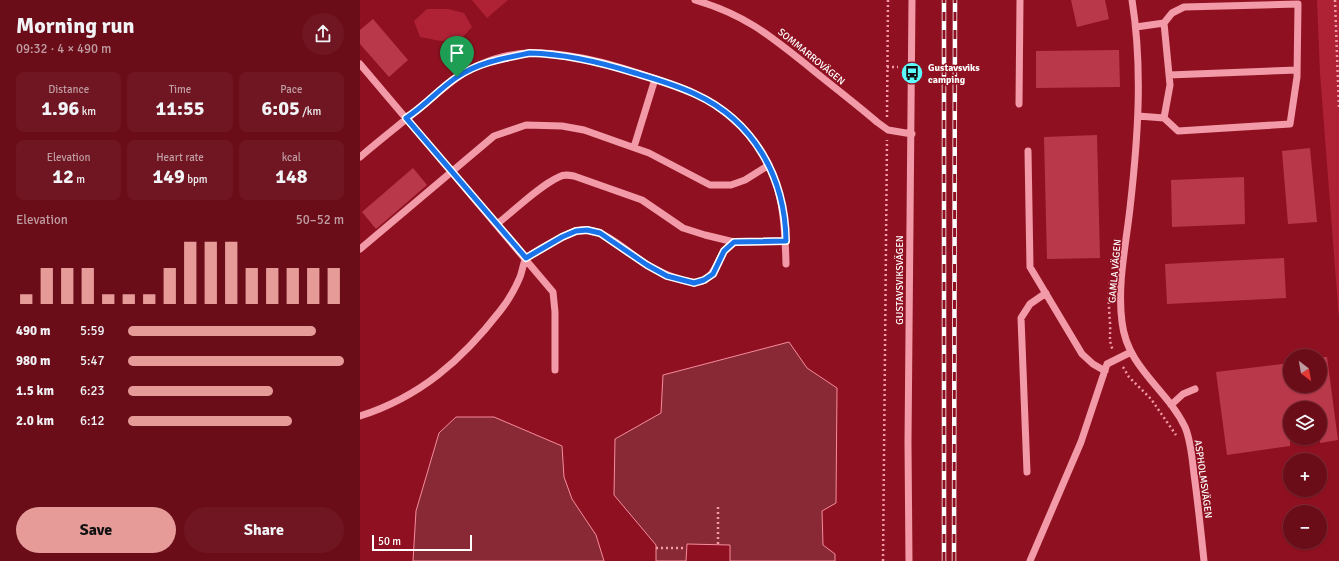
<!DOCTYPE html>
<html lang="en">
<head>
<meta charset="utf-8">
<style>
	:root { --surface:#6b0d19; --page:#701622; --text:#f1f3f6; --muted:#be9ca2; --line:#7e2d38; --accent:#e69b98 }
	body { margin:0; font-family:Signika,sans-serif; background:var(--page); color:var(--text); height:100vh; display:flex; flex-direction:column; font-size:15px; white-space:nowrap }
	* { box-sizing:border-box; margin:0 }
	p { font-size:13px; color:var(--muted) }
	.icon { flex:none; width:22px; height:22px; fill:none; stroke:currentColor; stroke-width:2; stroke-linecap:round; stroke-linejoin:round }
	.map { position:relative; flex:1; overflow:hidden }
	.side { display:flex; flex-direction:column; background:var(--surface); width:360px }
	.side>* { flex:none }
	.needle { width:26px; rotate:149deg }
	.buttons { position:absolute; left:923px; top:349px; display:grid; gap:8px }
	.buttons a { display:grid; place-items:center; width:44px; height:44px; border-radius:50%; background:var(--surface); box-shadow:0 1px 3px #0004,0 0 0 1px var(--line); font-size:20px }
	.scale { position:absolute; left:12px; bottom:10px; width:100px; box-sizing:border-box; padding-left:4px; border:2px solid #fff; border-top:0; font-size:11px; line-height:14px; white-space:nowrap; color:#fff; -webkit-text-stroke:3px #8f1121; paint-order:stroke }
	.pin { position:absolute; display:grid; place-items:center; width:34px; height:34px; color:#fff; margin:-41px -17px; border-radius:50% 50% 50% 0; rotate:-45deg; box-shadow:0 0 4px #0007 }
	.pin .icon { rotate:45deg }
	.round { display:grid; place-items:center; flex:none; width:42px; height:42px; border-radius:21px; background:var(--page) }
	.head { display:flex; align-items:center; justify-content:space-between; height:68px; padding:0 16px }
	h1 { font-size:22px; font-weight:700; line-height:30px }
	.metrics { display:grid; grid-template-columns:repeat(3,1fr); gap:6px; height:68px; padding:4px 16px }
	.metrics div { display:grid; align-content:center; border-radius:8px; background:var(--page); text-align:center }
	.metrics b { font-size:20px; font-weight:700 }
	.metrics small { font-size:11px; font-weight:400 }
	.metrics p { font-size:11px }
	.chart { height:112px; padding:8px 16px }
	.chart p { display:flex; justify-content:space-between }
	.chart svg { width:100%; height:72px; margin-top:4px; stroke:var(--accent); stroke-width:6 }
	.cta { display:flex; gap:8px; margin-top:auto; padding:8px 16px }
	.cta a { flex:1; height:46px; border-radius:24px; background:var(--accent); color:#111; font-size:16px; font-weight:700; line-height:46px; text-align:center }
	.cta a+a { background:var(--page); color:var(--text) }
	ul { padding:0 16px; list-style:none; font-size:13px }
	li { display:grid; grid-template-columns:64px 48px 1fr; align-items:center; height:30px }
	li i { height:10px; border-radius:5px; background:var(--accent) }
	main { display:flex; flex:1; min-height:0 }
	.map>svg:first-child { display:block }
	.green { fill:#af2236 }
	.water { fill:#882935; stroke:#f68c9d }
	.building { fill:#b9394b }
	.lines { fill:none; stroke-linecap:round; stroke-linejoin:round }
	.path { stroke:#f29aa7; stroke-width:2.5; stroke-dasharray:2 3; stroke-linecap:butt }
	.minor { stroke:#f29aa7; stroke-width:7 }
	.rail-casing { stroke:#fff; stroke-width:4.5 }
	.rail { stroke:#8f1121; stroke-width:3; stroke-dasharray:9; stroke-linecap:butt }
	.route-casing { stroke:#fff; stroke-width:8 }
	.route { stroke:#1a73e8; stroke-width:5 }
	.labels { text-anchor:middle; stroke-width:3; stroke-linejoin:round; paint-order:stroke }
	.street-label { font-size:10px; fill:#fff; stroke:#8f1121 }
	.poi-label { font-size:10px; font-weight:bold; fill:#fff; stroke:#8f1121; text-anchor:start }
</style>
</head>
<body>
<main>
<section class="side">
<div class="head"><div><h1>Morning run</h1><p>09:32 · 4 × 490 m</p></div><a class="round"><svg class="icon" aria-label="share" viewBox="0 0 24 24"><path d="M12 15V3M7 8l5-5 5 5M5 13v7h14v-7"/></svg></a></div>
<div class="metrics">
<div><p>Distance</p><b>1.96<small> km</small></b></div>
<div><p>Time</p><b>11:55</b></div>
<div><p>Pace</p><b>6:05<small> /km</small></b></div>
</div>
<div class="metrics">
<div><p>Elevation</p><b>12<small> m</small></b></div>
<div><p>Heart rate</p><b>149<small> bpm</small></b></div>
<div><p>kcal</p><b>148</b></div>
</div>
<div class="chart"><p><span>Elevation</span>50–52 m</p>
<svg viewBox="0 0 160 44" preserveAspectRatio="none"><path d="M5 44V38M15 44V22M25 44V22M35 44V22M45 44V38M55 44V38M65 44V38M75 44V22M85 44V6M95 44V6M105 44V6M115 44V22M125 44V22M135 44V22M145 44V22M155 44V22"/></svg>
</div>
<ul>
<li><b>490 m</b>5:59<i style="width:87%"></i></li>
<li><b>980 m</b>5:47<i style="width:100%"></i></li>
<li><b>1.5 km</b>6:23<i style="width:67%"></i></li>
<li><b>2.0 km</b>6:12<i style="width:76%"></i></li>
</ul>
<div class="cta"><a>Save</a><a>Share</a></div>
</section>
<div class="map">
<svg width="979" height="561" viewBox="0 0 979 561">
	<rect width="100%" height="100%" fill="#8f1121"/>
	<path class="green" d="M112,0H148L127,18Z
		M957,0H979V319L960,73Z
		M67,9H88L104,13L112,27L100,40L81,41L60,37L54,21Z"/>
	<path class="water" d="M429,342L447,368L477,388L476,503L462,511L463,545L475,554V561H370V545L327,544L326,561H296V545L254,495L255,439L301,413L303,375Z
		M96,417H134L202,446L204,477L212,499L236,535L244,561H53L56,511L79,433Z"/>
	<path class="building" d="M711,0H745L749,19L717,27Z
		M13,19L48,60L29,77L0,44V30Z
		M759,50L760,87L676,88V51Z
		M737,135L740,258L687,259L684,137Z
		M950,148L957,222L928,224L922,151Z
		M53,168L67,185L16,229L2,212Z
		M884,177L885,224L812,227L811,180Z
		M924,258L926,298L807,304L805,264Z
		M960,357H967L978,440L960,443V408H930V446L867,455L856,372L930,363V386H960Z"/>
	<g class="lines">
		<path class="path" d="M975,0L979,110
			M527,67H538
			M527,117L528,0
			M750,282C748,296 749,309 750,323C751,333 748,340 753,350
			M763,367L769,377L791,399L816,435
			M358,507V544
			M296,548H326
			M523,561L527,140"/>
		<path class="minor" d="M335,0C385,15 408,34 448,66C471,85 495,103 517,122L528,130L552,134
			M772,0C783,69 778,138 770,208C766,245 757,284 762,322C767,368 807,389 825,427C831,441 832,458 834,474C838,503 841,532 844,561
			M804,23L810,85L804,118
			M776,27L804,23L812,13L824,7L938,4L937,77L930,124L818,131L804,118L778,116
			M0,64L193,292L195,312V370
			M809,75L937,70
			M659,104L660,0
			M274,147L295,79
			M668,151L670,267L722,354L733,364L745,371
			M0,157C21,139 42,123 63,105C81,91 98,74 119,65C135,58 155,53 172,53C218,52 267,69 310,84C325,90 341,95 354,104C371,116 387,130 399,148C423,183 425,223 426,264
			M137,224C155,210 179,186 199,177C204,174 209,175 214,176L282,200L323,228L345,235L374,242L426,241
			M0,249L134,136L166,125L202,126L224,130L289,153L350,185H371L385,180L409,165
			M811,405L823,394L835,389
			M0,416C60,397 102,360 140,311C148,301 155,289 160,277C162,272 163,265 165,260C168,254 207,234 215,231C240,223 267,252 286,264C297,271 309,276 322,280C330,282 337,284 345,280C356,273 357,260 365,250C368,247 371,245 374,242
			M667,472L661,318L670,304L686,293
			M549,561L548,443L552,0
			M670,561L721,442L747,364L771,352"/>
		<g class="rail-casing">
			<path id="rail" d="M584,561V0
				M594,561L595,0"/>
		</g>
		<use href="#rail" class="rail"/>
	</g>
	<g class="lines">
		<g class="route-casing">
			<path id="route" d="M170,53C207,54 240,62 275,73C295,79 316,85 335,94C394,121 425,177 426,241L374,242L364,251L353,274L344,280L334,283L307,276L287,265L240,233L227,230L216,231L202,237L166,258L46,118C65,106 79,89 97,77C119,62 145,58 170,53Z"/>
		</g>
		<use href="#route" class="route"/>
	</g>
	<defs>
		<g id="bus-disc" transform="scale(1.15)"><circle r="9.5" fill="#5cfcff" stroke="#8f1121"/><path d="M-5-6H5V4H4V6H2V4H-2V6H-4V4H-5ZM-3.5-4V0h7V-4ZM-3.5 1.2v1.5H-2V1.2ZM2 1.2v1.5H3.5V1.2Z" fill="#111"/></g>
	</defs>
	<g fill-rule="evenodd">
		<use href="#bus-disc" x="552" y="73"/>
	</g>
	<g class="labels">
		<g class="street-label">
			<text transform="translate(452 56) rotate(39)" y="4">SOMMARROVÄGEN</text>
			<text transform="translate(754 271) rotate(-85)" y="4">GAMLA VÄGEN</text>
			<text transform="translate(539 280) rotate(-90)" y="4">GUSTAVSVIKSVÄGEN</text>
			<text transform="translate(844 479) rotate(82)" y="4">ASPHOLMSVÄGEN</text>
		</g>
		<g class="poi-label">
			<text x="568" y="71">Gustavsviks<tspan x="568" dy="12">camping</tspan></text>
		</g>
	</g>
</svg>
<div class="buttons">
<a><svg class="needle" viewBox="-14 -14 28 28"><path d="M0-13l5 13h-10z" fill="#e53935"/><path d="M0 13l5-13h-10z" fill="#be9ca2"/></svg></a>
<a><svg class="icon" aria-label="layers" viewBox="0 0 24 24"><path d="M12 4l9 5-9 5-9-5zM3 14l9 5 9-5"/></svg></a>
<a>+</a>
<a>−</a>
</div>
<div class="scale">50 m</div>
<div class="pin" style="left:97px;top:77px;background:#1e9e55"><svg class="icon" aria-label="arrive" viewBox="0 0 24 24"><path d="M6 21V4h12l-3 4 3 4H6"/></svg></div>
</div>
</main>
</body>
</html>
